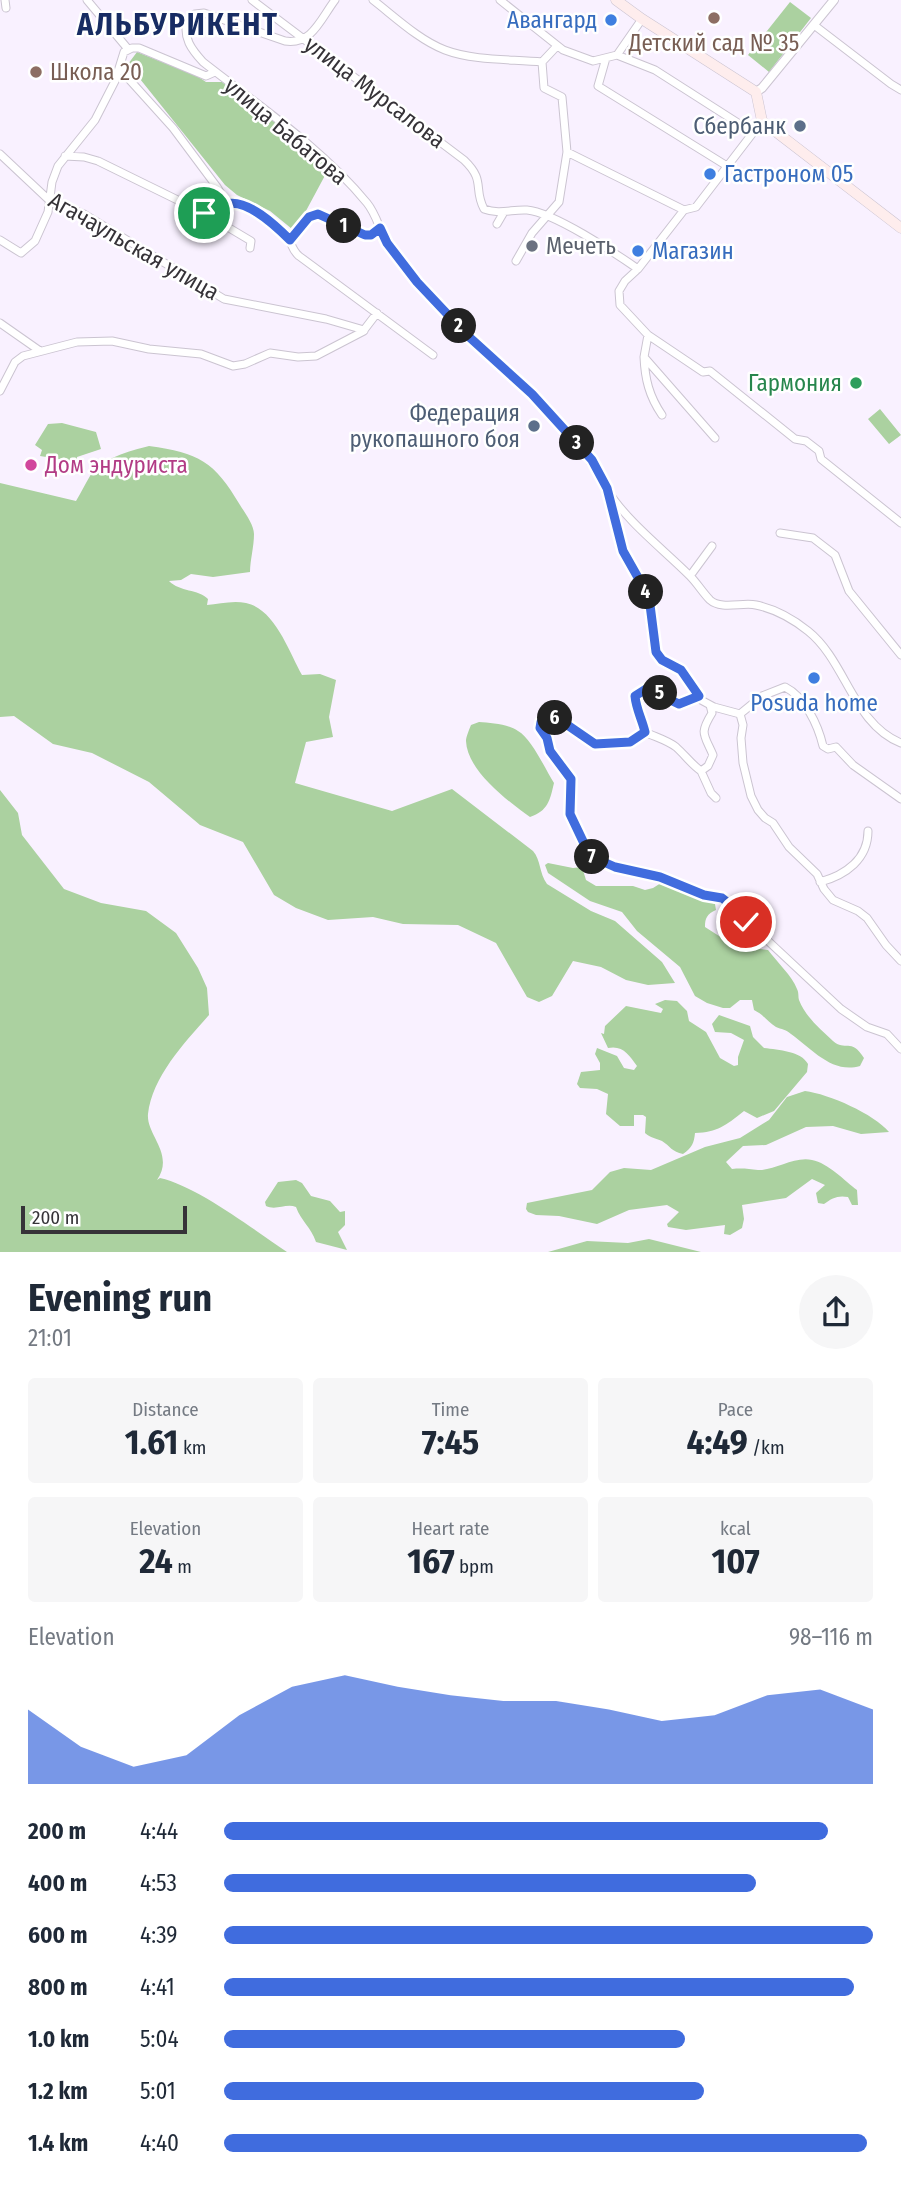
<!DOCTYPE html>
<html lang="en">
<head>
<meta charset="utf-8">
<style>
	:root { --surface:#fff; --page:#f6f6f7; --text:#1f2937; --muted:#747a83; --accent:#406cde }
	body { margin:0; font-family:"Fira Sans Condensed",sans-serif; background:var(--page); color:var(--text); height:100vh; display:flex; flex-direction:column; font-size:26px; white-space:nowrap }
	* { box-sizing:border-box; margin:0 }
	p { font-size:23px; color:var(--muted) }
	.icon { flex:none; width:38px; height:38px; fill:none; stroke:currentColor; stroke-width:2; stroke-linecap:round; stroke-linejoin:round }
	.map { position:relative; height:1252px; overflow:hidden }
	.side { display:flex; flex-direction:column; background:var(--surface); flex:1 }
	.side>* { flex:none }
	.scale { position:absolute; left:21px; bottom:18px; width:166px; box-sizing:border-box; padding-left:7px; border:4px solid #363338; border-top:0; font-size:19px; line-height:24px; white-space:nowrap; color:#363338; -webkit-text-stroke:5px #fff; paint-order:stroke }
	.pin { position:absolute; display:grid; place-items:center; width:60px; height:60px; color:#fff; margin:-30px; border:4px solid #fff; border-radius:50%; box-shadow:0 2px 7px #0007 }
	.km { position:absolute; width:35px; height:35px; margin:-18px; border-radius:50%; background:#222; color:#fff; font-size:19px; line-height:35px; text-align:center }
	.round { display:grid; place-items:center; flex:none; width:74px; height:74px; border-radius:37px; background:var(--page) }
	.overview { display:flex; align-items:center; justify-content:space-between; height:119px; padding:0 28px }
	h1 { font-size:38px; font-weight:700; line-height:52px }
	.figures { display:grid; grid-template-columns:repeat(3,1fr); gap:10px; height:119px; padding:7px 28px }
	.figures div { display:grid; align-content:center; border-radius:7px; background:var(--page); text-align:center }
	.figures b { font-size:35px; font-weight:700 }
	.figures small { font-size:19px; font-weight:400 }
	.figures p { font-size:19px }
	.chart { height:196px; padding:14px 28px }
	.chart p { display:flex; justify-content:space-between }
	.chart svg { width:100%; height:126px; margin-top:7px; fill:var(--accent); opacity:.7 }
	ul { padding:0 28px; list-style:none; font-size:23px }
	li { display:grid; grid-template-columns:112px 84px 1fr; align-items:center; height:52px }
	li i { height:18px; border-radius:9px; background:var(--accent) }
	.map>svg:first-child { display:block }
	.green { fill:#abd1a0 }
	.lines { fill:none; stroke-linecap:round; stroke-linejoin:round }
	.minor-casing { stroke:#cbc4d1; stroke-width:9 }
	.tertiary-casing { stroke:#cbc4d1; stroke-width:10 }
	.secondary-casing { stroke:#cbc4d1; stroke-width:11 }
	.minor { stroke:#fff; stroke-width:7 }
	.tertiary { stroke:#fff; stroke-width:8 }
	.secondary { stroke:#feeded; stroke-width:10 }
	.route-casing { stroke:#fff; stroke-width:14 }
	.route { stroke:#406cde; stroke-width:9 }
	.education-dot { fill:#8d6e63; stroke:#fff; stroke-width:2.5 }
	.shop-dot { fill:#3f7fe0; stroke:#fff; stroke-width:2.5 }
	.service-dot { fill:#5c6f8a; stroke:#fff; stroke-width:2.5 }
	.worship-dot { fill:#6b7280; stroke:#fff; stroke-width:2.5 }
	.leisure-dot { fill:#2e9e5b; stroke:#fff; stroke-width:2.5 }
	.hotel-dot { fill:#d1479c; stroke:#fff; stroke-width:2.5 }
	.labels { text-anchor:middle; stroke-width:5; stroke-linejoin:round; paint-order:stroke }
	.shop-label { font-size:23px; fill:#366cbe; stroke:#fff; text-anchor:start }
	.education-label { font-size:23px; fill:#785e54; stroke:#fff }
	.street-label { font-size:23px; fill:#363338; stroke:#fff }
	.service-label { font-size:23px; fill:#4e5e75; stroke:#fff; text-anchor:end }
	.worship-label { font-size:23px; fill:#5b616d; stroke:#fff; text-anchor:start }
	.leisure-label { font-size:23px; fill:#27864d; stroke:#fff; text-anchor:end }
	.hotel-label { font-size:23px; fill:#b23c85; stroke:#fff; text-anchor:start }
	.district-label { font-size:30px; font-weight:bold; letter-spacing:2px; fill:#172c63; stroke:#fff }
</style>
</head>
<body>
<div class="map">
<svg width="901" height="1253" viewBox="0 0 901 1253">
	<rect width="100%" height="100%" fill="#f9f1ff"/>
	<path class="green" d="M790,2L811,18L769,72L748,55Z
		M137,52L197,76L206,82H222L301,142L329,168L300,222L292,229L270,211L237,195L225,185L128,64Z
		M880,409L901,435L889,444L868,419Z
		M62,423L96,432L101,449L77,457V462L40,456L42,450L35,445L48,424Z
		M149,446C199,453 214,461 240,505C245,513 254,525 254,534C254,547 250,560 250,572L213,577L191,574L181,580L169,581C180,592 198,589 208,599L207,605C219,604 233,600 246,603C275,609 289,652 302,675L320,674L336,680L329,717L333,737L306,742L295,783L392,811L452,789L533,851C541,860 539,873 547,884L591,911L615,921L662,962L675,983L648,985L626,980L601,967L573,961L552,996L539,1002L527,997L496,943L458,925L403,924L373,917L328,920L296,908L274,895L243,842L200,825L149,782L92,753L53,744L14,716L0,717V483L76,501C81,493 85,484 90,476C101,458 130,451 149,446Z
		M479,722C491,723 508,724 518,731C532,739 545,769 554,783C550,800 548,811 530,817C509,802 467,771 466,741C466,737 469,730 471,725Z
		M0,790L18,813L22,835L64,889L101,903L146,911L176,933L198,968L207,988L209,1015C185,1042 152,1077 148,1114C146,1135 175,1154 157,1180L160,1178C197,1186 254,1230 287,1252H0Z
		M548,863L573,868L582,867L586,880L596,886H633L645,890L653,888L661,883L715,904L716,910C707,914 705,918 705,927L733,945L768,950C777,962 792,976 797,989C799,993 798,996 799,1000C805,1016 820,1029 833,1041C845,1052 851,1037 864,1058L860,1066C832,1074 812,1049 791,1034C787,1030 781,1029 776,1027C767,1021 764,1015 754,1010L752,1000H740L730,1008H723L707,1003L695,996L680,967L637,931L622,912L590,901L548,873L545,865Z
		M665,1000L677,1001L687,1011L689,1021L706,1032L720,1058L734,1066L738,1065V1057L744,1040L731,1033L715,1032L712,1024L719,1015L750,1026L753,1037L764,1048C779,1050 801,1051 808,1064L807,1072L774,1111L757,1118L744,1111C725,1126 718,1132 695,1133C694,1143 692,1148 683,1154C672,1152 670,1146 662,1141C655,1138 651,1138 645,1133L646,1117L643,1115H634V1126H620L606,1114L608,1094L597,1089L580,1088L577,1084L581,1072L600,1070V1063L595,1054L597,1048L617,1056L624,1068L634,1070L637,1066C629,1055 623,1045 608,1048L601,1033L604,1034L605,1026L626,1006L661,1013L663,1009L655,1004Z
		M805,1091C829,1094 874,1114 889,1132L861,1134L833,1126L806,1127L766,1145L743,1146L726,1162L732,1169C742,1168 749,1169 758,1170C774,1171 794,1156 812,1160C828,1163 845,1181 857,1190L858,1205H852L848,1197C838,1195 832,1198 824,1204L818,1203L816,1193L825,1185L812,1179L786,1198L742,1205L744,1219L742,1228L730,1235L724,1234L725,1225L686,1230L668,1227L667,1224L679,1212L667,1205L629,1210L597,1224L559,1216L536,1215L528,1212L526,1209L527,1203L592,1190L610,1172L624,1168L651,1170L705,1147L740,1138L769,1120L787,1097Z
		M296,1180L302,1183L311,1196L330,1201L340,1212L345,1211V1225L338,1232L347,1250L316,1242C311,1227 301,1221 296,1207C286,1203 276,1211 266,1206L265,1202L278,1182Z
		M649,1239L701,1252H548L587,1241L628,1243Z"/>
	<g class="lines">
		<g class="minor-casing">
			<path id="minor" d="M5,0L6,8
				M87,0L128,49
				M252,0L464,160C486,181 473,188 484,209C500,215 512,209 527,210C553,212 615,253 638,269
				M335,0C320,20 312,45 285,41L204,13L195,14L187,21C183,38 191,49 203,62C259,106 322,148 367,203C376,214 379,228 386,241C393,256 406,270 418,283C435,300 451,320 468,337C502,370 540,399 571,435C586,453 595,468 606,488C627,522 662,548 690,576C697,583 703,593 710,600C721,610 743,602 756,605C775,609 793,619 808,631C846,661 853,724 901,743
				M373,0C395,17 419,40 445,50C474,61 511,59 542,62L557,46
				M500,0L563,50L593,61L617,55L642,19
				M814,25L891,84L901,90
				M617,55L655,70L752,132
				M606,58L598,86L727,166
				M120,66L127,77L173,128L217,187L227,204
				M762,121L696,207L684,210L638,269L625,281L619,291L620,305L648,335L703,372L710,371L795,439L806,441L819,451L821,459L901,523
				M567,152L684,210
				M0,154L51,202L84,214L224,299L326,319L364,330L377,313
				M65,156L84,157L98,161L204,213C213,211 221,204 231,204C249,203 278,222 288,238C292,244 292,250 299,256L433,355
				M204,213L251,241L250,248
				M497,224L504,212
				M0,240L21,253L35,241L48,212L52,182L58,166L95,120L115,81L124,52L132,48H139L206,76L215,72
				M290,240L309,217L318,214L365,235H371L380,228
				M516,261L532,233L559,202L567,152L562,97L544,88L542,62
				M0,323L40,351
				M648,335L644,357L715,438
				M644,357C645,379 649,396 662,415
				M0,391L15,362L23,356L77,342L112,341L149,349L201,354L233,366L245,364L270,353L298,357L316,356L364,331
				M608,492L623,551L648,597L651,630L656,652L662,660L681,671L701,700L714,707L740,714L743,725L741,738L743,763L751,796L758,810L765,818L773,823L789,847L817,874L824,889L833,900L858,911L867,918L886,945L901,961
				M780,533L813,538L835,555L849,591L901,655
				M690,576L712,546
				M710,705L712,713C699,734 704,734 713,755L708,766L701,771L711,793L716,798
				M740,714L762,696L785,687C805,697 818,725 823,746L828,749L836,747L853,765L901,799
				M645,732L630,742L595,744L563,722L546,717L541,722L540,728L547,738L550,751L571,779L570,814L590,856L615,867L660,877L704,895L722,898L841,1009L867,1027L887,1034L901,1049
				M645,732C642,719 636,709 635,696L646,689C659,691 667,699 679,704L699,696
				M645,732C655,737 667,740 676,747C685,755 691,764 701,771
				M820,882C846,875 868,859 868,831"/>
		</g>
		<g class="tertiary-casing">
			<path id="tertiary" d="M756,92L762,88L834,0"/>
		</g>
		<g class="secondary-casing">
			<path id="secondary" d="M616,0L642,19L756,92L762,121L901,228"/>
		</g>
		<use href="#minor" class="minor"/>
		<use href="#tertiary" class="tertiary"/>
		<use href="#secondary" class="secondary"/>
	</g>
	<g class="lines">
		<g class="route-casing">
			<path id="route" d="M204,213C212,211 218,207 226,204C247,198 276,226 290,240L309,217L318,214L365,235H371L380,228L387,243L417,282L467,335L532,394L592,460L607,488L623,551L649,597L656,652L662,660L681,670L699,696L679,704C667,699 659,691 646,689L635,696C636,709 642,719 645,732L630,742L595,744L563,722L546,717L541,722L540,728L547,738L550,751L571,779L570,814L590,856L615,867L660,877L704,895L722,898L735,908L746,922"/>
		</g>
		<use href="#route" class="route"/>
	</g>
	<g class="education-dot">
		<circle cx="714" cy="18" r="7"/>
		<circle cx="36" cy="72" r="7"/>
	</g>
	<g class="shop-dot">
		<circle cx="611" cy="20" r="7"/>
		<circle cx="710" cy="174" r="7"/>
		<circle cx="638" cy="251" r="7"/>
		<circle cx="814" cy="678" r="7"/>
	</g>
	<g class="service-dot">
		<circle cx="800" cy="126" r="7"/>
		<circle cx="534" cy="426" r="7"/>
	</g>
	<circle class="worship-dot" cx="532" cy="246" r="7"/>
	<circle class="leisure-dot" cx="856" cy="383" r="7"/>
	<circle class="hotel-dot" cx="31" cy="465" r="7"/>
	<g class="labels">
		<g class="shop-label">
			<text x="597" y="28" text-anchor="end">Авангард</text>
			<text x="724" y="182">Гастроном 05</text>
			<text x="652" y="259">Магазин</text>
			<text x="814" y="711" text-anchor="middle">Posuda home</text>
		</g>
		<g class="education-label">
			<text x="714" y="51">Детский сад № 35</text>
			<text x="50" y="80" text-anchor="start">Школа 20</text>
		</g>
		<g class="street-label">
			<text transform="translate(375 92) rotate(37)" y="8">улица Мурсалова</text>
			<text transform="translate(286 131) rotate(40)" y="8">улица Бабатова</text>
			<text transform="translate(134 246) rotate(30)" y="8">Агачаульская улица</text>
		</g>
		<g class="service-label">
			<text x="786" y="134">Сбербанк</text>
			<text x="520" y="421">Федерация<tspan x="520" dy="26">рукопашного боя</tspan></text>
		</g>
		<g class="worship-label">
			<text x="546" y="254">Мечеть</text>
		</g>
		<g class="leisure-label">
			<text x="842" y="391">Гармония</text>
		</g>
		<g class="hotel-label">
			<text x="45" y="473">Дом эндуриста</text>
		</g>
		<g class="district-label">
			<text x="178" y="35">АЛЬБУРИКЕНТ</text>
		</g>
	</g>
</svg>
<div class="scale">200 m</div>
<div class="pin" style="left:204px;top:213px;background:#1e9e55"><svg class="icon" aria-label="arrive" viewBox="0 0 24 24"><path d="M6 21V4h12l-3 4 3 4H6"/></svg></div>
<div class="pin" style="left:746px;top:922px;background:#d93025"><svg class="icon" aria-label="check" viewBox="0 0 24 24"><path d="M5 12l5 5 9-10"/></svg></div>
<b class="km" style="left:344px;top:226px">1</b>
<b class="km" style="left:459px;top:326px">2</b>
<b class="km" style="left:577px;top:443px">3</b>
<b class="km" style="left:646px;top:592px">4</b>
<b class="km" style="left:660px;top:693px">5</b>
<b class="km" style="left:555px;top:718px">6</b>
<b class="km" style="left:592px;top:857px">7</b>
</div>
<section class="side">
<div class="overview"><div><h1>Evening run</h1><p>21:01</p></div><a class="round"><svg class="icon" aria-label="share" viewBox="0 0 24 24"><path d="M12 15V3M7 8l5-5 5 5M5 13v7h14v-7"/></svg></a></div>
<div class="figures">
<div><p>Distance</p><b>1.61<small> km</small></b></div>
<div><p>Time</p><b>7:45</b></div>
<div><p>Pace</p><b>4:49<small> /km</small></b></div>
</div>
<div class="figures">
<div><p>Elevation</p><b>24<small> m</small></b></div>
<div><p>Heart rate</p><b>167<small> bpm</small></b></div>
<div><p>kcal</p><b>107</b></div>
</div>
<div class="chart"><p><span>Elevation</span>98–116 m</p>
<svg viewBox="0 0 160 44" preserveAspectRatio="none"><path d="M0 44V18L10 31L20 38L30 34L40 20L50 10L60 6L70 10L80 13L90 15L100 15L110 18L120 22L130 20L140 13L150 11L160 18V44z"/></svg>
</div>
<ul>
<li><b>200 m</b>4:44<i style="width:93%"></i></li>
<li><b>400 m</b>4:53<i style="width:82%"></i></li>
<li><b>600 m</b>4:39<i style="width:100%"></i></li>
<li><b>800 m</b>4:41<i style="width:97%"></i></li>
<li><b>1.0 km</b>5:04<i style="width:71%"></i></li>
<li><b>1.2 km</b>5:01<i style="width:74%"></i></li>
<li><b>1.4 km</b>4:40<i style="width:99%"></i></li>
</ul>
</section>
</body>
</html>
